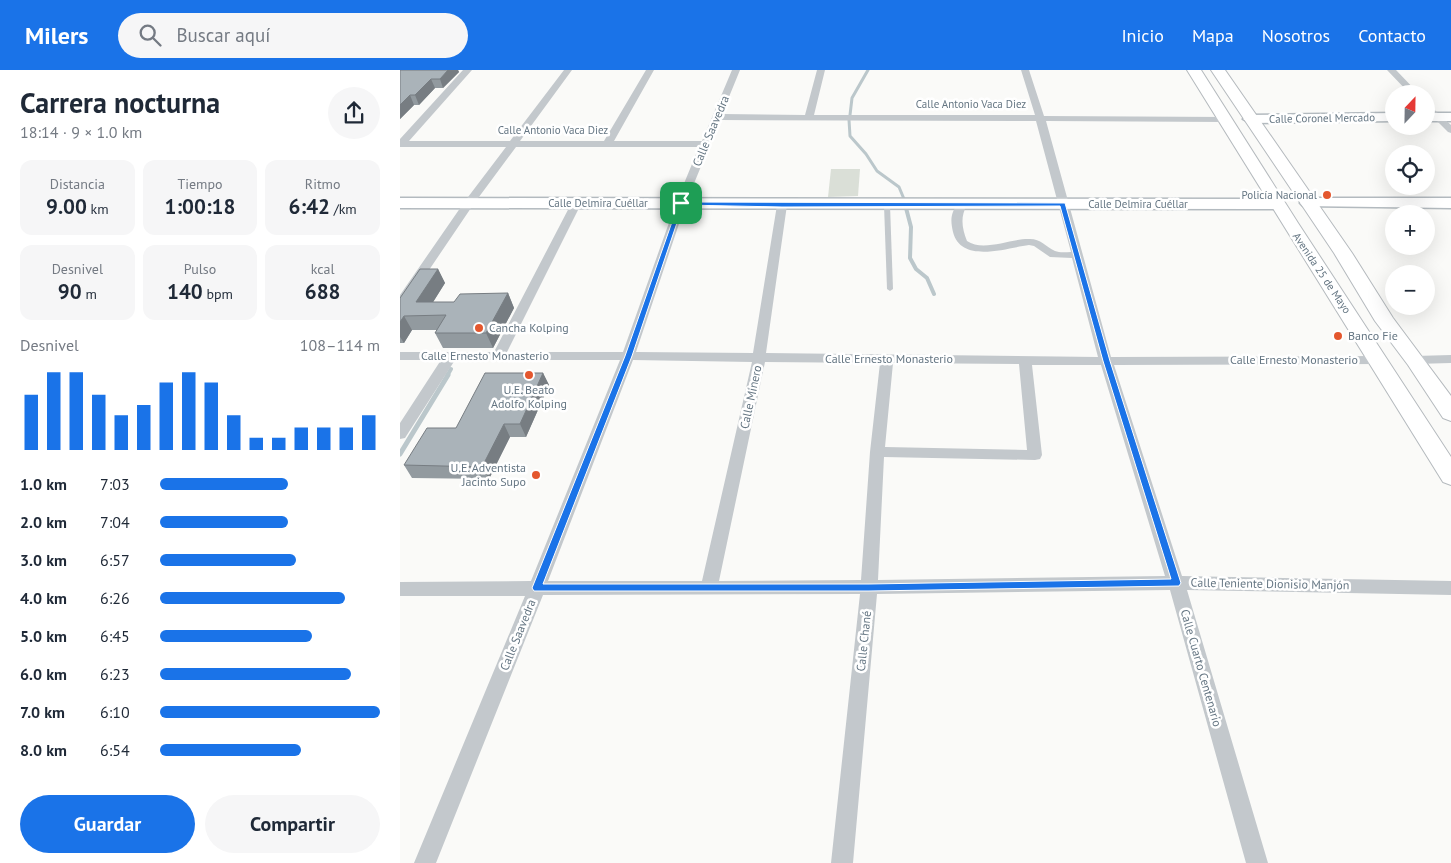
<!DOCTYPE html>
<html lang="es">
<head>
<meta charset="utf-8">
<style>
	:root { --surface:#fff; --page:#f6f6f7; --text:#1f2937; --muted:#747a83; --accent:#1a73e8 }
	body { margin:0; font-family:"PT Sans",sans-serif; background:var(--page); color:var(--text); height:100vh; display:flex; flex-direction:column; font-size:19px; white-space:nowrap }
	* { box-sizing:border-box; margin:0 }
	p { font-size:16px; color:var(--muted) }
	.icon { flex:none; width:28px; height:28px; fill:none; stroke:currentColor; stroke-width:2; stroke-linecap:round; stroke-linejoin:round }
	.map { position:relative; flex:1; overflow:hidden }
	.side { display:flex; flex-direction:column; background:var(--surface); width:400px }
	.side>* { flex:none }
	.needle { width:32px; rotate:22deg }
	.fabs { position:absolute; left:985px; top:15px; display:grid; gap:10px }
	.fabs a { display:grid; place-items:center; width:50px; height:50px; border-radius:50%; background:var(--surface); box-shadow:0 5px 20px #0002; font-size:25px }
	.pin { position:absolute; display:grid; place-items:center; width:42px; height:42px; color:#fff; margin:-21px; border-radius:10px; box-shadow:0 2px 8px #0006 }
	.round { display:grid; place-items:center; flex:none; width:52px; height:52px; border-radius:26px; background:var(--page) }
	.head { display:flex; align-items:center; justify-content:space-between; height:85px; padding:0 20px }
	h1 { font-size:28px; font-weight:700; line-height:38px }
	.figures { display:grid; grid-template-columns:repeat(3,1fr); gap:8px; height:85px; padding:5px 20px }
	.figures div { display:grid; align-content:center; border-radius:12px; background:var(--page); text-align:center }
	.figures b { font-size:21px; font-weight:700 }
	.figures small { font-size:14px; font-weight:400 }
	.figures p { font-size:14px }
	.chart { height:140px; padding:10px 20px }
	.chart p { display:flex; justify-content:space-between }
	.chart svg { width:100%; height:90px; margin-top:5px; stroke:var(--accent); stroke-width:6 }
	.button { display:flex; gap:10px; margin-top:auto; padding:10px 20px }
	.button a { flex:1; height:58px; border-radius:30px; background:var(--accent); color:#fff; font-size:20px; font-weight:700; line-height:58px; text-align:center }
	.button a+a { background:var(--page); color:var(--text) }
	ul { padding:0 20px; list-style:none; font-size:16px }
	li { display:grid; grid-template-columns:80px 60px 1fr; align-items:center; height:38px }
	li i { height:12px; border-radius:6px; background:var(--accent) }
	header { display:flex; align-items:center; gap:30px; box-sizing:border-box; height:70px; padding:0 25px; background:var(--accent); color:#fff }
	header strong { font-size:24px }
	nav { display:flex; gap:28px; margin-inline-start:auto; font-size:18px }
	.search { width:350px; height:45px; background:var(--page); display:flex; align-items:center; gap:12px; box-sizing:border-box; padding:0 18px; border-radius:28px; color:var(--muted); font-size:19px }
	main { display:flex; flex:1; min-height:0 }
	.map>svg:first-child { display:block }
	.green { fill:#dadfd7 }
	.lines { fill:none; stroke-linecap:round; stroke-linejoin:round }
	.stream-far2 { stroke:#bbc7cb; stroke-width:3 }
	.stream-far1 { stroke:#bbc7cb; stroke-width:4 }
	.stream { stroke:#bbc7cb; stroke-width:5 }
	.secondary-casing { stroke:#b3babf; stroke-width:3 }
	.primary-casing { stroke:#b5babe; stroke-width:2 }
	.lane { fill:#c3c8cc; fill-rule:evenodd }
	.street { fill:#c3c8cc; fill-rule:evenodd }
	.secondary { fill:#fff; fill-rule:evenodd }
	.primary { fill:#fff; fill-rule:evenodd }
	.wall { fill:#929a9f }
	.shaded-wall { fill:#777d82 }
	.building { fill:#aab3b9; stroke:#777d82 }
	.route { fill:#1a73e8; stroke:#fff; fill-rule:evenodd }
	.poi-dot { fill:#e4572e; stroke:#fff; stroke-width:2 }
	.labels { text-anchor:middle; stroke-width:5; stroke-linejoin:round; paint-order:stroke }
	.far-street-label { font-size:11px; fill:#657683; stroke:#fff }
	.far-poi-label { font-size:11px; fill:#657683; stroke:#fff; text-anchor:end }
	.street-label { font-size:12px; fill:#657683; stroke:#fff }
	.poi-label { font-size:12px; fill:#657683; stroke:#fff; text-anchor:start }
</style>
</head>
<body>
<header>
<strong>Milers</strong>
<div class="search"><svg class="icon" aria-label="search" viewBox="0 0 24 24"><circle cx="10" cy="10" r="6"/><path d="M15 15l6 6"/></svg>Buscar aquí</div>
<nav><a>Inicio</a><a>Mapa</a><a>Nosotros</a><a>Contacto</a></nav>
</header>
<main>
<section class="side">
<div class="head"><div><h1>Carrera nocturna</h1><p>18:14 · 9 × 1.0 km</p></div><a class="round"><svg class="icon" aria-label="share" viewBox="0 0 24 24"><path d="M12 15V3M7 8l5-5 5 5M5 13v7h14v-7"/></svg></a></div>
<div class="figures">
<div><p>Distancia</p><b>9.00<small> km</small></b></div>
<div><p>Tiempo</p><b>1:00:18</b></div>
<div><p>Ritmo</p><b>6:42<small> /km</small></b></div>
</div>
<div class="figures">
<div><p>Desnivel</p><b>90<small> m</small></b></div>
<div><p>Pulso</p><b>140<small> bpm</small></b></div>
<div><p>kcal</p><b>688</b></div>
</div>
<div class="chart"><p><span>Desnivel</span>108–114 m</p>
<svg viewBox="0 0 160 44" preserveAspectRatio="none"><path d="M5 44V17M15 44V6M25 44V6M35 44V17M45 44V27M55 44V22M65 44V11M75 44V6M85 44V11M95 44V27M105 44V38M115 44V38M125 44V33M135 44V33M145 44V33M155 44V27"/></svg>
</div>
<ul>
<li><b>1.0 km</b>7:03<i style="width:58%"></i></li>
<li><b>2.0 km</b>7:04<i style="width:58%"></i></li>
<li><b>3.0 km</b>6:57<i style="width:62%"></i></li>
<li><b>4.0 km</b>6:26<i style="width:84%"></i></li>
<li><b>5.0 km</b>6:45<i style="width:69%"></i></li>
<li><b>6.0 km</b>6:23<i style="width:87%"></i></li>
<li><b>7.0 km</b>6:10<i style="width:100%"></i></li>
<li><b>8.0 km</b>6:54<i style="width:64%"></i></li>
</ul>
<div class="button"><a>Guardar</a><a>Compartir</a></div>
</section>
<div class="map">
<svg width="1051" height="793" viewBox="0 0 1051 793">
	<rect width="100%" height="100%" fill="#fafaf8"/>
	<path class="green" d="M431,99H460L458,126L428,127Z"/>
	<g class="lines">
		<path class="stream-far2" d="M450,45L452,28L468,0
			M449,50L450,66L466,84L477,101L499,117L504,129"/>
		<path class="stream-far1" d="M506,138L511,157L510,188L516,199L527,208L534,224
			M47,306L51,299"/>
		<path class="stream" d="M0,384L48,305"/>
		<g class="secondary-casing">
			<path id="secondary" d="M994,43V51L850,53L843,49L850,45Z
				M1026,43H1051V51H1026Z
				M0,128L875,129L880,131L883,134L880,137L875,139L0,138Z
				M908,128H1051V138L903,136L900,133L903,130Z"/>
		</g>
		<g class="primary-casing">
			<path id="primary" d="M787,0H801L898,153L1051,387V415L1043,412Z
				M811,0H825L952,183L993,248L1051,326V351L1043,348L1008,295L975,251L934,183Z"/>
		</g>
		<path class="lane" d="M487,133L490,135L493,219L490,221L487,219L484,135Z"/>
		<path class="street" d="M63,0H72L9,71H110L164,0H172L120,71H204L246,0H254L214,71H302L332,0H340L322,44L405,45L417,0H425L414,45H635L621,0H629L644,46L827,47L829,49L824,52L646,51L711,287L979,286L986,290L979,294L714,295L782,506L1051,511V525L787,520L868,793H846L770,520L477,524L453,793H431L460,524L143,525L36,793H14L125,526H0V512L131,511L220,290H55L5,368L0,369V353L41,290H0V282H94L171,134L176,131L181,134L107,282H223L276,133L299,77H116L73,135L4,237L0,238V225L65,131L106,77H0V69ZM320,50L636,51L671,182C666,182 660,183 655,181C645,176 640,168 628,169C610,169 583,182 567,171C562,158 560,147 567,135L562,132L558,133C551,143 550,149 553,162C561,194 606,178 629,175L634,176L650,187L672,188L698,287L366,283L387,135L382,132L377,135L353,283L236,282L286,133ZM233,290L352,292L302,511H148ZM365,292L480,293L470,382L461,510L319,511ZM493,293L619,294L627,380L485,377ZM632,295H701L765,506L478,510L484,387L635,390L640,389L642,385Z
			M987,0H996L1019,24H1010Z
			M1026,32L1051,55V63L1048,62L1026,40Z
			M1051,285V293L1015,294L1008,290L1015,286Z"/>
		<use href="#secondary" class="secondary"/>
		<use href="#primary" class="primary"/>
	</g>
	<path class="wall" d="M0,0H58L59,2L43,18H35L19,35H14L0,49Z
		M38,199L45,213L33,232H54L108,223L114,238L93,278H43L35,263L37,260H12L4,273H0V228Z
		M143,303L149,315L126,367H110L89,409L12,408L4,395L56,358Z"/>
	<path class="shaded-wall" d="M48,0H58L59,2L43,18L40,9Z
		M31,9L35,18L19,35L15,25Z
		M10,25L14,35L0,49V35Z
		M38,199L45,213L25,245L16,232Z
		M108,223L114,238L93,278L86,263Z
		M4,246L12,260L4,273L0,267V252Z
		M143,303L149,315L126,367L120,354Z
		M104,354L110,367L89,409L82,397Z"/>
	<path class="building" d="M0,0H48L40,9H31L15,25H10L0,35Z
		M20,199H38L16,232H54L60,224L108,223L86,263H35L46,245L4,246L0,252V228Z
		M85,303H143L120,354H104L82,397L4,395L27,358H56Z"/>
	<path class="route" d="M279,132L665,133L710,291L781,513L779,516L469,521H134L132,518L225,286ZM283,135L382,137L660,136L703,291L771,509L469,514H143L232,286Z"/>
	<g class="poi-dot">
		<circle cx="927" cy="125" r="5"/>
		<circle cx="79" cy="258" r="5"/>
		<circle cx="938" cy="266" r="5"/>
		<circle cx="129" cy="305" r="5"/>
		<circle cx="136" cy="405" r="5"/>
	</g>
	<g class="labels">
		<g class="far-street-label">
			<text x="571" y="38">Calle Antonio Vaca Diez</text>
			<text transform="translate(922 48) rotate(-1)" y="4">Calle Coronel Mercado</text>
			<text x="153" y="64">Calle Antonio Vaca Diez</text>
			<text x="198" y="137">Calle Delmira Cuéllar</text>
			<text x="738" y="138">Calle Delmira Cuéllar</text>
			<text transform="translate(922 203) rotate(56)" y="4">Avenida 25 de Mayo</text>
		</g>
		<g class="far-poi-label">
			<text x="917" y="129">Policía Nacional</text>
		</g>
		<g class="street-label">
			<text transform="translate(311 61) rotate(-67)" y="4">Calle Saavedra</text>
			<text x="85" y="290">Calle Ernesto Monasterio</text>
			<text x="489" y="293">Calle Ernesto Monasterio</text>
			<text x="894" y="294">Calle Ernesto Monasterio</text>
			<text transform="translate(351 327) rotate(-78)" y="4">Calle Minero</text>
			<text transform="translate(870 514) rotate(1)" y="4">Calle Teniente Dionisio Manjón</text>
			<text transform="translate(118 565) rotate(-68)" y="4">Calle Saavedra</text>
			<text transform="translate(464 571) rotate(-84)" y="4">Calle Chané</text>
			<text transform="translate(801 598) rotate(74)" y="4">Calle Cuarto Centenario</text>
		</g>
		<g class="poi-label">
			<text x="89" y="262">Cancha Kolping</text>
			<text x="948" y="270">Banco Fie</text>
			<text x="129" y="324" text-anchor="middle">U.E. Beato<tspan x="129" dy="14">Adolfo Kolping</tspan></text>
			<text x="126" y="402" text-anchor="end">U.E. Adventista<tspan x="126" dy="14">Jacinto Supo</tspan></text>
		</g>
	</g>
</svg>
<div class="fabs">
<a><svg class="needle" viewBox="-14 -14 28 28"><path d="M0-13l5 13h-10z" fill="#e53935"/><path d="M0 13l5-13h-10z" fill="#747a83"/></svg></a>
<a><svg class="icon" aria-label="locate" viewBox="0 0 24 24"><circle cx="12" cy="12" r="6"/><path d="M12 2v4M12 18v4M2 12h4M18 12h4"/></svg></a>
<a>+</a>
<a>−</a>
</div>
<div class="pin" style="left:281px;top:133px;background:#1e9e55"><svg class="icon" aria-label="arrive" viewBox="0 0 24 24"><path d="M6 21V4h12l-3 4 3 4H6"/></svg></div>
</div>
</main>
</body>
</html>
